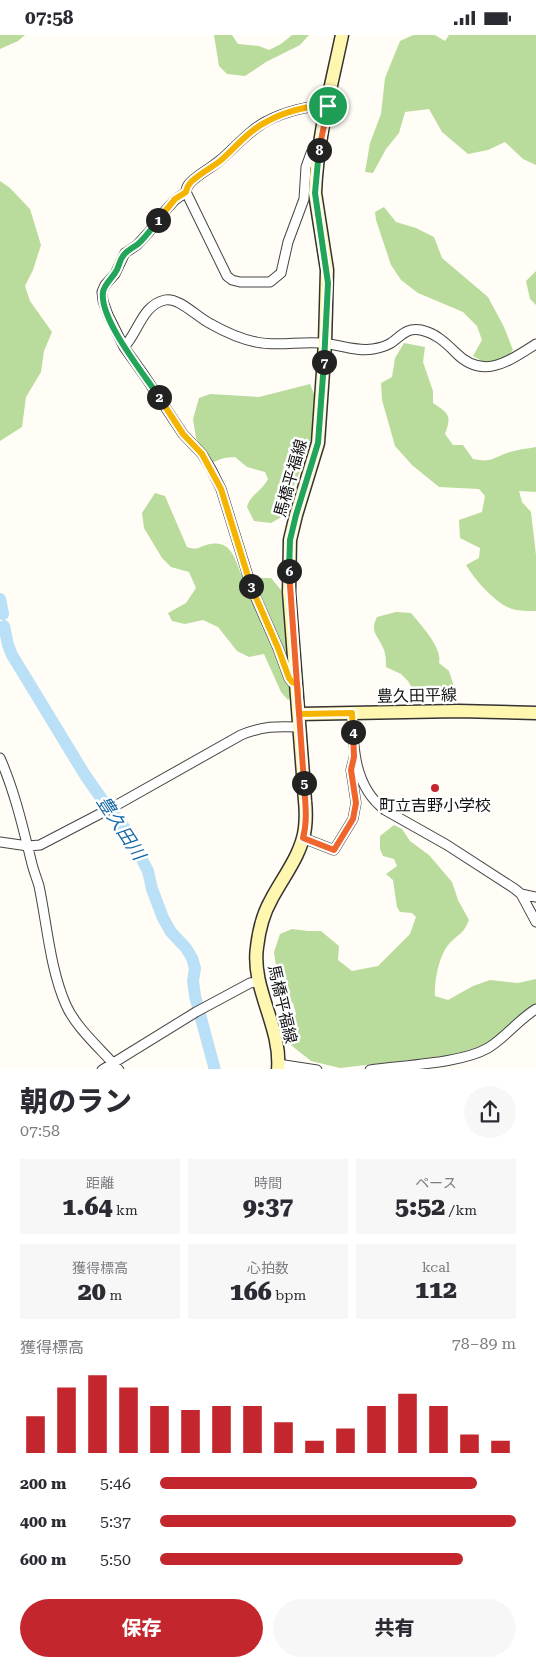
<!DOCTYPE html>
<html lang="ja">
<head>
<meta charset="utf-8">
<style>
	:root { --surface:#fff; --page:#f7f7f7; --text:#2b2b33; --muted:#7c7c81; --accent:#c4262e }
	body { margin:0; font-family:"Roboto Serif","Noto Sans JP",serif; background:var(--page); color:var(--text); height:100vh; display:flex; flex-direction:column; font-size:19px; white-space:nowrap }
	* { box-sizing:border-box; margin:0 }
	p { font-size:16px; color:var(--muted) }
	.icon { flex:none; width:28px; height:28px; fill:none; stroke:currentColor; stroke-width:2; stroke-linecap:round; stroke-linejoin:round }
	.map { position:relative; height:1034px; overflow:hidden }
	.panel { display:flex; flex-direction:column; background:var(--surface); flex:1 }
	.panel>* { flex:none }
	.pin { position:absolute; display:grid; place-items:center; width:42px; height:42px; color:#fff; margin:-21px; border:2px solid #fff; border-radius:50%; box-shadow:0 1px 5px #0007 }
	.km { position:absolute; width:25px; height:25px; margin:-12px; border-radius:50%; background:#222; color:#fff; font-size:14px; line-height:25px; text-align:center }
	.round { display:grid; place-items:center; flex:none; width:52px; height:52px; border-radius:26px; background:var(--page) }
	.overview { display:flex; align-items:center; justify-content:space-between; height:85px; padding:0 20px }
	h1 { font-size:28px; font-weight:800; line-height:38px }
	.metrics { display:grid; grid-template-columns:repeat(3,1fr); gap:8px; height:85px; padding:5px 20px }
	.metrics div { display:grid; align-content:center; border-radius:0px; background:var(--page); text-align:center }
	.metrics b { font-size:25px; font-weight:800 }
	.metrics small { font-size:14px; font-weight:400 }
	.metrics p { font-size:14px }
	.chart { height:140px; padding:10px 20px }
	.chart p { display:flex; justify-content:space-between }
	.chart svg { width:100%; height:90px; margin-top:5px; stroke:var(--accent); stroke-width:6 }
	.action { display:flex; gap:10px; margin-top:auto; padding:10px 20px }
	.action a { flex:1; height:58px; border-radius:30px; background:var(--accent); color:#fff; font-size:20px; font-weight:800; line-height:58px; text-align:center }
	.action a+a { background:var(--page); color:var(--text) }
	ul { padding:0 20px; list-style:none; font-size:16px }
	li { display:grid; grid-template-columns:80px 60px 1fr; align-items:center; height:38px }
	li i { height:12px; border-radius:6px; background:var(--accent) }
	.status { display:flex; justify-content:space-between; align-items:center; height:35px; padding:0 25px; background:var(--surface); direction:ltr }
	.status svg { height:14px; fill:currentColor }
	.map>svg:first-child { display:block }
	.forest { fill:#b9dc9c }
	.lines { fill:none; stroke-linecap:round; stroke-linejoin:round }
	.river { stroke:#b9e0f7; stroke-width:12 }
	.minor-casing { stroke:#444; stroke-width:11 }
	.secondary-casing { stroke:#333; stroke-width:15 }
	.minor { stroke:#fff; stroke-width:9 }
	.secondary { stroke:#fff6b0; stroke-width:12 }
	.split-1-casing { stroke:#fff; stroke-width:10 }
	.split-2-casing { stroke:#fff; stroke-width:10 }
	.split-3-casing { stroke:#fff; stroke-width:10 }
	.split-4-casing { stroke:#fff; stroke-width:10 }
	.split-5-casing { stroke:#fff; stroke-width:10 }
	.split-6-casing { stroke:#fff; stroke-width:10 }
	.split-7-casing { stroke:#fff; stroke-width:10 }
	.split-8-casing { stroke:#fff; stroke-width:10 }
	.split-9-casing { stroke:#fff; stroke-width:10 }
	.split-1 { stroke:#f5b400; stroke-width:6 }
	.split-2 { stroke:#22a559; stroke-width:6 }
	.split-3 { stroke:#f5b400; stroke-width:6 }
	.split-4 { stroke:#f5b400; stroke-width:6 }
	.split-5 { stroke:#f0652b; stroke-width:6 }
	.split-6 { stroke:#f0652b; stroke-width:6 }
	.split-7 { stroke:#22a559; stroke-width:6 }
	.split-8 { stroke:#22a559; stroke-width:6 }
	.split-9 { stroke:#f0652b; stroke-width:6 }
	.poi-dot { fill:#c4262e; stroke:#fff; stroke-width:2 }
	.labels { text-anchor:middle; stroke-width:5; stroke-linejoin:round; paint-order:stroke }
	.street-label { font-size:16px; fill:#111; stroke:#fff }
	.poi-label { font-size:16px; fill:#111; stroke:#fff }
	.water-label { font-size:18px; font-style:italic; fill:#1768a6; stroke:#fff }
</style>
</head>
<body>
<div class="status"><b>07:58</b><svg viewBox="0 0 49 12"><path d="M0 12V9h3v3zM5 12V6h3v6zM10 12V3h3v9zM15 12V0h3v12zM26 1h20v11H26zM47 4h2v5h-2z"/></svg></div>
<div class="map">
<svg width="536" height="1035" viewBox="0 0 536 1035">
	<rect width="100%" height="100%" fill="#fffdf5"/>
	<path class="forest" d="M0,0H25L18,6L0,14Z
		M214,0H232L238,9L259,11L269,15L281,9L292,0H309L300,10L266,27L245,41L227,39L219,31Z
		M413,0H435L445,6L449,0H536V130L523,124L505,107L488,115L468,119L442,97L429,74L405,77L399,98L386,114L373,138L365,137L370,108L381,79L385,43L400,6Z
		M0,146L10,153L30,174L41,210L33,235L25,251L30,266L52,297L44,316L41,337L26,362L22,392L0,406Z
		M384,172L396,187L416,193L434,202L442,223L488,262L504,292L513,315L504,325L487,329L473,321L482,305L477,291L463,277L418,258L401,245L391,230L376,185L375,177Z
		M536,236V270L530,264L526,246Z
		M404,308L425,312L423,327L433,356V368C449,379 452,380 445,399L453,410H463L473,424C488,427 491,425 504,419C513,415 526,414 536,412V457L519,456L522,467L531,477L536,520V576C529,576 522,576 516,575C498,572 475,545 466,530L479,523L480,513L460,503L459,485L482,477L485,461L479,454L439,452L412,430L395,411L382,365L381,348L392,342L395,323Z
		M310,349L316,364L312,401L301,434L280,483L271,488L254,486L247,472C251,459 261,457 268,444L265,437L247,432L235,422L224,423L211,428L196,403L193,384L199,363L210,359L259,362Z
		M155,458L165,461L187,512C197,515 197,513 206,510C230,503 234,521 241,539L253,543H271L281,555L291,631L288,644L292,660L288,665L281,657L264,619L249,622L237,616L218,592L203,585L185,589L172,586L168,578L186,568L196,553L189,537L171,532L162,523L144,493L142,478Z
		M396,577L411,578C420,589 443,613 439,628L449,636L454,652L450,659V665L444,666L442,655C433,652 429,654 424,662H417L408,646L401,639L386,632C386,626 386,620 384,615C379,601 369,598 377,582Z
		M394,790L402,794L410,806L429,820L452,847L458,865L469,885C463,900 459,898 449,909C439,920 434,947 435,961L448,965L473,951L490,945L518,948L536,944V971L483,1010L453,1020L340,1033L311,1026L287,1007L285,992L296,979L293,968L280,960L274,917L280,899L292,894L308,896H321L339,911L338,925L352,936L378,931L410,899L416,882L412,878L400,877L397,872L393,845L386,839L397,831L394,824L383,821L380,814V801Z"/>
	<g class="lines">
		<path class="river" d="M0,564L3,579
			M4,591L8,610L12,620L85,740L106,770L127,796L148,836L152,854L163,883L171,897L186,913L192,923L195,933L193,946L195,961L215,1035"/>
		<g class="minor-casing">
			<path id="minor" d="M319,117L311,118L306,132L304,164L288,207L281,238L270,247H240L232,245L227,241L186,157C186,152 188,150 191,147C199,139 211,133 219,126C235,113 249,95 267,86C282,78 311,69 328,71
				M186,157L175,165L164,177L149,197L137,210L125,218L115,239L105,250L102,257L103,266L108,280L124,312L144,340L183,399L202,419L211,434L221,454L252,554L278,613L289,643L292,647L297,649
				M124,312C138,298 142,270 165,265C179,262 198,283 211,289C225,297 241,304 256,307C278,312 299,306 321,308C338,309 356,317 373,314C379,313 386,311 391,308C401,301 407,292 421,295C435,298 445,307 455,317C483,346 509,326 536,309
				M352,677C353,712 354,752 385,775L447,810L515,854L521,859L536,887
				M0,723C15,757 23,793 32,829C34,837 37,844 39,851C47,889 50,934 66,970C76,993 102,1015 119,1035
				M303,803L334,815L353,784L356,768L351,735L354,723
				M0,807L28,811L40,810L115,771L241,700C263,691 276,691 300,692
				M521,859L536,862
				M278,1029L317,1035
				M102,1035L196,977L250,948L258,947
				M370,1035C402,1030 460,1029 488,1013C505,1003 518,985 536,974"/>
		</g>
		<g class="secondary-casing">
			<path id="secondary" d="M299,679L458,676L536,678
				M278,1035C282,992 251,954 257,912C259,895 263,879 271,865C283,842 302,819 305,793C306,784 306,775 305,766L289,557L290,505L296,480L318,408L325,308L327,235L315,158C317,105 331,52 342,0"/>
		</g>
		<use href="#minor" class="minor"/>
		<use href="#secondary" class="secondary"/>
	</g>
	<g class="lines">
		<g class="split-1-casing">
			<path id="split-1" d="M158,185L175,164L186,157C187,152 188,150 191,147C199,139 211,133 220,126C235,113 249,95 268,86C282,78 311,69 328,71"/>
		</g>
		<g class="split-2-casing">
			<path id="split-2" d="M158,185C152,193 146,202 138,209C133,213 127,215 123,221C119,226 119,233 115,238C111,244 104,250 103,257C99,284 144,339 159,362"/>
		</g>
		<g class="split-3-casing">
			<path id="split-3" d="M159,362L183,399L202,419L221,454L251,551"/>
		</g>
		<g class="split-4-casing">
			<path id="split-4" d="M251,551L278,613L289,643L292,647L297,649L299,679L352,678L353,697"/>
		</g>
		<g class="split-5-casing">
			<path id="split-5" d="M304,748C305,767 308,785 303,803L334,815L353,784L356,768L351,735L354,722L353,697"/>
		</g>
		<g class="split-6-casing">
			<path id="split-6" d="M289,536L304,748"/>
		</g>
		<g class="split-7-casing">
			<path id="split-7" d="M289,536L290,505L296,480L318,408L324,327"/>
		</g>
		<g class="split-8-casing">
			<path id="split-8" d="M319,115L315,158L328,248L324,327"/>
		</g>
		<g class="split-9-casing">
			<path id="split-9" d="M319,115L328,71"/>
		</g>
		<use href="#split-1" class="split-1"/>
		<use href="#split-2" class="split-2"/>
		<use href="#split-3" class="split-3"/>
		<use href="#split-4" class="split-4"/>
		<use href="#split-5" class="split-5"/>
		<use href="#split-6" class="split-6"/>
		<use href="#split-7" class="split-7"/>
		<use href="#split-8" class="split-8"/>
		<use href="#split-9" class="split-9"/>
	</g>
	<circle class="poi-dot" cx="435" cy="753" r="5"/>
	<g class="labels">
		<g class="street-label">
			<text transform="translate(290 443) rotate(-74)" y="6">馬橋平福線</text>
			<text transform="translate(417 660) rotate(-1)" y="6">豊久田平線</text>
			<text transform="translate(283 969) rotate(77)" y="6">馬橋平福線</text>
		</g>
		<g class="poi-label">
			<text x="435" y="776">町立吉野小学校</text>
		</g>
		<g class="water-label">
			<text transform="translate(121 793) rotate(57)" y="6">豊久田川</text>
		</g>
	</g>
</svg>
<div class="pin" style="left:328px;top:71px;background:#1e9e55"><svg class="icon" aria-label="arrive" viewBox="0 0 24 24"><path d="M6 21V4h12l-3 4 3 4H6"/></svg></div>
<b class="km" style="left:158px;top:185px">1</b>
<b class="km" style="left:159px;top:362px">2</b>
<b class="km" style="left:251px;top:551px">3</b>
<b class="km" style="left:353px;top:697px">4</b>
<b class="km" style="left:304px;top:748px">5</b>
<b class="km" style="left:289px;top:536px">6</b>
<b class="km" style="left:324px;top:327px">7</b>
<b class="km" style="left:319px;top:115px">8</b>
</div>
<section class="panel">
<div class="overview"><div><h1>朝のラン</h1><p>07:58</p></div><a class="round"><svg class="icon" aria-label="share" viewBox="0 0 24 24"><path d="M12 15V3M7 8l5-5 5 5M5 13v7h14v-7"/></svg></a></div>
<div class="metrics">
<div><p>距離</p><b>1.64<small> km</small></b></div>
<div><p>時間</p><b>9:37</b></div>
<div><p>ペース</p><b>5:52<small> /km</small></b></div>
</div>
<div class="metrics">
<div><p>獲得標高</p><b>20<small> m</small></b></div>
<div><p>心拍数</p><b>166<small> bpm</small></b></div>
<div><p>kcal</p><b>112</b></div>
</div>
<div class="chart"><p><span>獲得標高</span>78–89 m</p>
<svg viewBox="0 0 160 44" preserveAspectRatio="none"><path d="M5 44V26M15 44V12M25 44V6M35 44V12M45 44V21M55 44V23M65 44V21M75 44V21M85 44V29M95 44V38M105 44V32M115 44V21M125 44V15M135 44V21M145 44V35M155 44V38"/></svg>
</div>
<ul>
<li><b>200 m</b>5:46<i style="width:89%"></i></li>
<li><b>400 m</b>5:37<i style="width:100%"></i></li>
<li><b>600 m</b>5:50<i style="width:85%"></i></li>
</ul>
<div class="action"><a>保存</a><a>共有</a></div>
</section>
</body>
</html>
